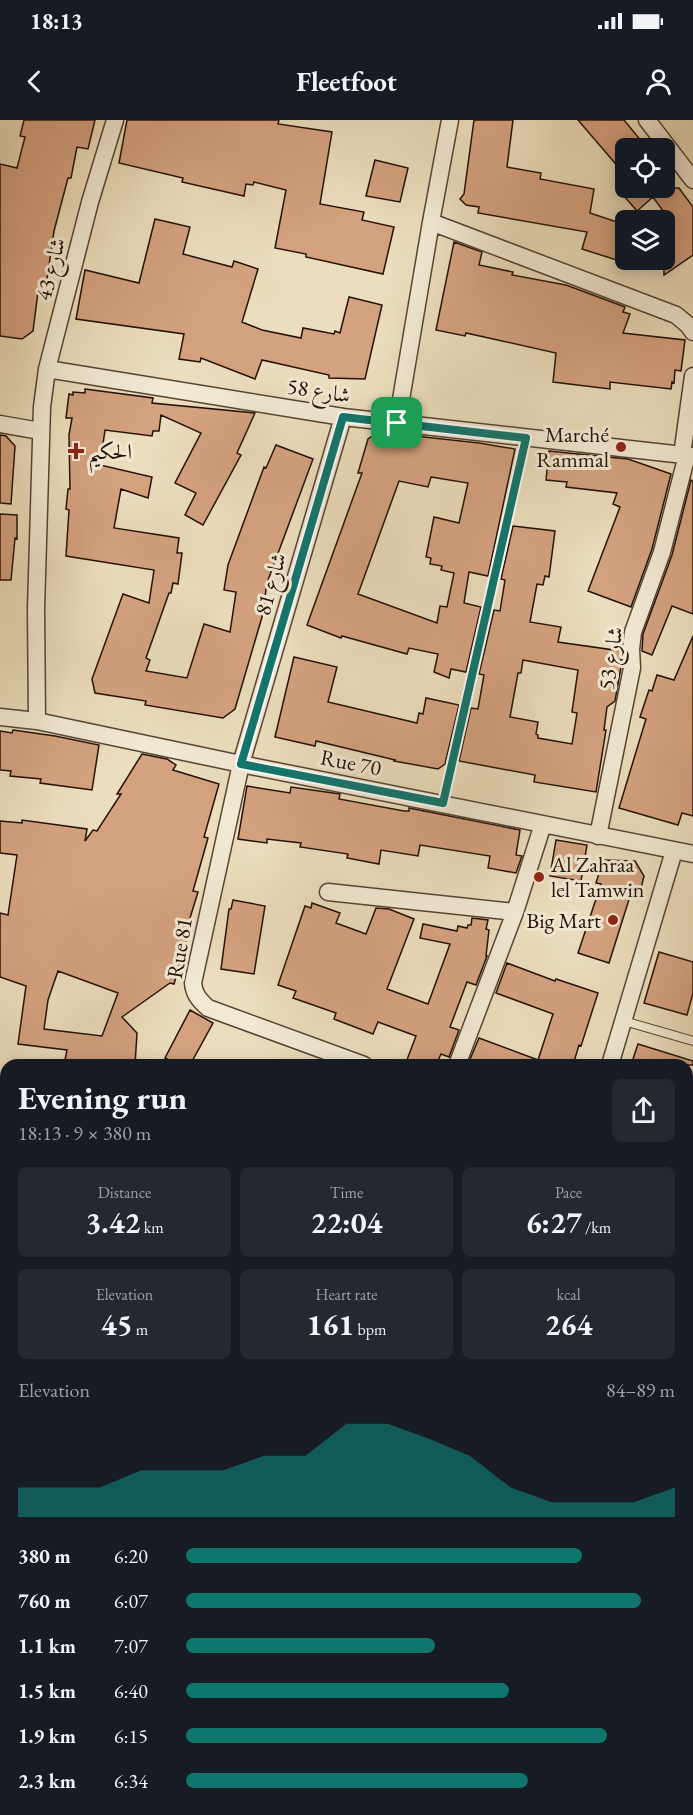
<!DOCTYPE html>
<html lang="en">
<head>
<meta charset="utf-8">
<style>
	:root { --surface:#171b24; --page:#242831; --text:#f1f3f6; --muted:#9ea1a6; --accent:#0f766e }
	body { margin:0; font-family:"EB Garamond",Amiri,serif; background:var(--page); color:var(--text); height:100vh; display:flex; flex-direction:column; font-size:22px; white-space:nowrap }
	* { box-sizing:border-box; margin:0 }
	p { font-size:20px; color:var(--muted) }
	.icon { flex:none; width:33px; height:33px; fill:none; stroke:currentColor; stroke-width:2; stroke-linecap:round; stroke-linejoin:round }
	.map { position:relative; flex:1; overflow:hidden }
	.details { position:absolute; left:0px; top:939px; width:693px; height:756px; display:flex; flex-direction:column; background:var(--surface); border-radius:18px 18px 0 0; box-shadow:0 3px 15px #0003 }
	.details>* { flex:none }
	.fabs { position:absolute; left:615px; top:18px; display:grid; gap:12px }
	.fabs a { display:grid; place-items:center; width:60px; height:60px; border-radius:9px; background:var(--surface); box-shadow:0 3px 15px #0003; font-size:30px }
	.pin { position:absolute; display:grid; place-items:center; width:51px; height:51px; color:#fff; margin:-26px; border-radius:12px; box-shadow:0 3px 9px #0006 }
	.round { display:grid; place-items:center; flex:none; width:63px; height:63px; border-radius:9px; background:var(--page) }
	.headline { display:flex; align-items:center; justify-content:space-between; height:102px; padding:0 18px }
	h1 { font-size:33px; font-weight:700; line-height:45px }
	.stats { display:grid; grid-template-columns:repeat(3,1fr); gap:9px; height:102px; padding:6px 18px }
	.stats div { display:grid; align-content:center; border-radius:9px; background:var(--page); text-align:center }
	.stats b { font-size:30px; font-weight:700 }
	.stats small { font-size:16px; font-weight:400 }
	.stats p { font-size:16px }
	.chart { height:168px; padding:12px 18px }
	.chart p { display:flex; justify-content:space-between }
	.chart svg { width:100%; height:108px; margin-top:6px; fill:var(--accent); opacity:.7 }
	ul { padding:0 18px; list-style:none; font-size:20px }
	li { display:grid; grid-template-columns:96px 72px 1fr; align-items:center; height:45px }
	li i { height:15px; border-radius:8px; background:var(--accent) }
	.status { display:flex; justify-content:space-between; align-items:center; height:42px; padding:0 30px; background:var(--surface); direction:ltr }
	.status svg { height:16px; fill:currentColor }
	header { display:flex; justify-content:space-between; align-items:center; height:78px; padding:0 18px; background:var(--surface); font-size:27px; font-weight:700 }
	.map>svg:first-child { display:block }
	.building { fill:#d5a280; stroke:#231107; stroke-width:1.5; fill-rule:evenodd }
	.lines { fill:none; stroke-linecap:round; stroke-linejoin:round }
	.lane-casing { stroke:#554434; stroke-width:10 }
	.street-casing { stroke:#554434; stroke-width:19 }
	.secondary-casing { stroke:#231107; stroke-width:26 }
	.lane { stroke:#f3ead4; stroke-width:8 }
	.street { stroke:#f3ead4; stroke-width:16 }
	.secondary { stroke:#f3ead4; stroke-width:24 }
	.route-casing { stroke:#fff; stroke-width:12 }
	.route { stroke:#0f766e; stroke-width:8 }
	.poi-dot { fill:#8f2418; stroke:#f3ead4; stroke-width:2 }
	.labels { text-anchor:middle; stroke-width:6; stroke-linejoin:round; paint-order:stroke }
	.street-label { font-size:22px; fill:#231107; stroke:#f3ead4 }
	.poi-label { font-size:22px; fill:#231107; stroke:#f3ead4; text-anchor:end }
</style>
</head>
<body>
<div class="status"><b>18:13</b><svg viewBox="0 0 49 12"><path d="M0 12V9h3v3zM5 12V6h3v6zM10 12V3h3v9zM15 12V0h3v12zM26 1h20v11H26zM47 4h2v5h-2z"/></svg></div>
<header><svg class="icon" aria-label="back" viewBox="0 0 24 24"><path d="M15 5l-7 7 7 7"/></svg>Fleetfoot<svg class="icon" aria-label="person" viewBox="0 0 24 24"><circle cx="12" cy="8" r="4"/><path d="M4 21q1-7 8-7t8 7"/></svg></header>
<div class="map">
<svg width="693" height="1695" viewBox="0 0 693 1695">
	<rect width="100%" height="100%" fill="#ecdebd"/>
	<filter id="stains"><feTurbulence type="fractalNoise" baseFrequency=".00333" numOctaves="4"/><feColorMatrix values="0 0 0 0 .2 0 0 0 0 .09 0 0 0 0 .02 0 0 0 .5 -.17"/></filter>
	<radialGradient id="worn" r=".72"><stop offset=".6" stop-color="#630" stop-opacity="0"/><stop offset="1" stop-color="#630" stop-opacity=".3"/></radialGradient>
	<path class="building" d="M24,0H95L88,29L77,27L71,58H68L54,111L45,173L38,172L33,211L22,219L0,216V44L17,48L25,17L20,16Z
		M127,0H279L278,4L332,12L320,84L364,92L362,100L394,107L383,154L306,137V134L275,128L286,70L254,62L253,65L246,64L244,76L182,62L183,58L119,43Z
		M474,0H513L507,47L541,53L540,59L594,69L590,93L626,105V143L582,129L587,112L478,93L479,87L466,85L460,79L464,74Z
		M578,0H624L647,28H626V56Z
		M375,40L408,48L400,82L366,76Z
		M647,68H679L693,87V135L664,155V112L674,106L653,77L637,91L618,69L652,75Z
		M155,99L190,107L183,134L232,147L234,141L258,149L242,202L262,210L301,218L303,208L334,214L335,211L340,213L349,177L382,185L365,259L329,258V255L262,240L255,259L201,238L200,242L179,239L184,214L76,199L85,150L139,163Z
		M454,122L482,132L479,145L513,152L512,155L566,165L625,187L623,192L630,194L623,213L685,220L681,251L675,250L674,263L672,262L671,269L610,262V269L553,262L556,233L466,213L465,216L436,210Z
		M85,269L153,278L152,283L255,293L237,333L241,335L203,405L185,395L196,373L175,363L201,313L161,295L159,311H153L152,316L105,310L100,345L152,357L148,378L121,369L114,408L179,418L177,433H182L178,464L173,463L171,473H169L146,538L150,540L146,551L187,558L204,504L230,512L236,472L224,470L228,445L264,347L266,348L276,325L313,339L267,463L262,497L235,589L223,598L145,585L146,581L95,573L92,559L123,474L149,483L154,450L66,436L69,390L66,389L68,369H70L69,315L72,298H66L69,274L73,275V272L85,273Z
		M378,312L479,323L515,329L488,456L469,452L464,483L481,487L466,552L451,549L449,558L434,552L438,534L409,528L407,534L342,516L341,518L307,505L362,353H358L368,319ZM431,357L468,363L459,403L434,397L426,437L431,438L430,444L442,446L441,450L454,453L447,487L440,486L437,503L358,474L399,361L428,367Z
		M0,315L6,316L15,326L11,384L0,383Z
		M549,331L628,339L671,354L652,429L631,487L588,471L620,387L613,384L617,373L566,367L567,362L546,360Z
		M691,360L693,361V494L672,486L652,535L642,531L643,514L672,435Z
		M0,394L17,395V419L15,418L11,460H0Z
		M513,406L555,411L549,457L545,456L543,465L537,464L530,502L561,507L558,522L621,531V547L615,581L607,587L604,610H606L596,672L534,662L535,655L459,641L471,588L478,589L484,555L479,554L494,490L500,491L505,460L501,459ZM523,540L578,550L572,592L577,593L572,624L538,618V615L536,614L538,602L510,597L518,553H521Z
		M693,516V696L682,693L678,705L619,688L646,599L640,597L649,570L652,571L657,555L674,560Z
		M294,537L337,547L328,582L417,603L419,593L423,594L426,578L459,585L445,644L438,649L394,641L395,640L316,621L315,626L275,617Z
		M13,610L55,616L99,625L92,670L40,663L41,659L10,656L11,651L0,650V611L12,613Z
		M142,634L167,639L176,645L173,650L219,664L204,717L208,718L193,771L198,772L186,811L189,812L174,864L170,863L122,897L137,913L135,945H64L67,930L18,924L26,866L0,857V793L8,795L17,735L0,733V701L22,703V700L87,709L85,721L93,710L97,711L121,674H117ZM58,851L118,873L102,916L44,909L48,880Z
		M247,666L290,673L291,667L340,674L339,679L404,691H409V688L520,710L516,735L522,736L516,753L488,748L490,736L420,725L418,736L381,730L379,744L347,738L348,734L300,727L301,723L267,719V723L238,719Z
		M556,720L587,725L581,761L550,756Z
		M603,740L635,741L644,756L639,776L631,773L609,843L578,833L601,764L596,763Z
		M233,780L265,786L254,854L221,849L229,789H231Z
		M312,783L340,793L336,803L366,814L376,788L389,789L414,799L387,869L428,884L450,824L420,818L423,804L457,811L458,806L467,808L468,805H471L472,798L488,800L486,809L489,810L486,836H487L476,865L467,862L450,907L459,910L449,937L441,934L436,945H405L416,916L378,902L373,914L334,899L336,893L293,878L296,871L278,865L305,786L311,788Z
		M659,832L693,842V873L687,895L644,883Z
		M507,843L555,861L556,859L598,873L581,926L579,925L573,945L468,944L479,918L538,940L553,894L496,873Z
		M190,890L213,903L190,945H179L165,938Z
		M638,924L693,941V945H631Z"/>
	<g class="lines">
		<g class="lane-casing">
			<path id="lane" d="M443,683L526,318
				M624,901L693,921"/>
		</g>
		<g class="street-casing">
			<path id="street" d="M647,0L693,60
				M431,102L676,195L688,205L693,212
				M47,249L343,297L693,336
				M343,297L241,644L193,863C194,874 199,880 208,888L364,945
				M397,303L431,102L450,0
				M0,304L40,311
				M682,335L693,256
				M0,597L37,601L241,644L693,734
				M37,601L36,489L42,287L47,249L90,82L115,0
				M598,716L632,548L631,529L633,512L662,432L687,335
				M328,772L515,792
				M457,945L515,792L543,704
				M610,945L674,731
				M0,965L6,966
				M687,1076L693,1078
				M0,1144L6,1145
				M0,1231L6,1237
				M687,1233L693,1164
				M0,1339L6,1313
				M687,1346L693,1342
				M654,1689L667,1695
				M14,1695L17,1689
				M487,1695L491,1689"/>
		</g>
		<g class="secondary-casing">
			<path id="secondary" d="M0,1374H6
				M687,1461L693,1463"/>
		</g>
		<use href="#lane" class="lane"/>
		<use href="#street" class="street"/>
		<use href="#secondary" class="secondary"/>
	</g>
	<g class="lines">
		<g class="route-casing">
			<path id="route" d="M343,297L526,318L443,683L241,644Z"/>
		</g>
		<use href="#route" class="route"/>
	</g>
	<g class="poi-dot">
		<circle cx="621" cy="327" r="6"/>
		<path d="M73 322h6v6h6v6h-6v6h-6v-6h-6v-6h6z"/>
		<circle cx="539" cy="757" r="6"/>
		<circle cx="613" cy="800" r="6"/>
	</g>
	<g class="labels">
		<g class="street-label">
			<text transform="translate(50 149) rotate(-76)" y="8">شارع 43</text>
			<text transform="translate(319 270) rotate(9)" y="8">شارع 58</text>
			<text transform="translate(270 464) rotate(-74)" y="8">شارع 81</text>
			<text transform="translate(610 538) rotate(-81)" y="8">شارع 53</text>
			<text transform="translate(351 642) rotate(11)" y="8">Rue 70</text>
			<text transform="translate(179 828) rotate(-80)" y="8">Rue 81</text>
		</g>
		<g class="poi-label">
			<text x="609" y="322">Marché<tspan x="609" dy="25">Rammal</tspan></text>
			<text x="88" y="339" text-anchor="start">الحكيم</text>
			<text x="551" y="752" text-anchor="start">Al Zahraa<tspan x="551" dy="25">lel Tamwin</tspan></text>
			<text x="601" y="808">Big Mart</text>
		</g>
	</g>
	<rect width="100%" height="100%" filter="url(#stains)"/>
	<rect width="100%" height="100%" fill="url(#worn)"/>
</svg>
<div class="fabs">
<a><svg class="icon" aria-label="locate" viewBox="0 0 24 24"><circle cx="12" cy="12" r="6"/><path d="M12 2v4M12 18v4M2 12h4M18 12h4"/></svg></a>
<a><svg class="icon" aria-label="layers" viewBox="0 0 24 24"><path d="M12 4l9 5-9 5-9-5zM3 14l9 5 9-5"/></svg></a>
</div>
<div class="pin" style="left:397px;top:303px;background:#1e9e55"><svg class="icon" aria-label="arrive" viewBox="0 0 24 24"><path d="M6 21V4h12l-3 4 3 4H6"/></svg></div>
<section class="details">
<div class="headline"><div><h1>Evening run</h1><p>18:13 · 9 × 380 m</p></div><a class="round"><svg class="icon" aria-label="share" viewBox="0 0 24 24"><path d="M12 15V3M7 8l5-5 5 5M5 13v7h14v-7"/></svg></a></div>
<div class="stats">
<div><p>Distance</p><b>3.42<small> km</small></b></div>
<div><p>Time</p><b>22:04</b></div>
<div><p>Pace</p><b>6:27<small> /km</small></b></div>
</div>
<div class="stats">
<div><p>Elevation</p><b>45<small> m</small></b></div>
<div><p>Heart rate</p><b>161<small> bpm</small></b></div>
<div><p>kcal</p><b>264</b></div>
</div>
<div class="chart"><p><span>Elevation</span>84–89 m</p>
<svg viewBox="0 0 160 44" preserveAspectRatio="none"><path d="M0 44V32L10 32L20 32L30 25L40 25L50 25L60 19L70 19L80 6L90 6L100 12L110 19L120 32L130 38L140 38L150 38L160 32V44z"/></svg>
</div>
<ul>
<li><b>380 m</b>6:20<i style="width:81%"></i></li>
<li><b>760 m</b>6:07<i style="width:93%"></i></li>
<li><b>1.1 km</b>7:07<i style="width:51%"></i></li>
<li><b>1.5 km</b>6:40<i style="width:66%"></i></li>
<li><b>1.9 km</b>6:15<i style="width:86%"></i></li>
<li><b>2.3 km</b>6:34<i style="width:70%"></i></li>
</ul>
</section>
</div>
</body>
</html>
